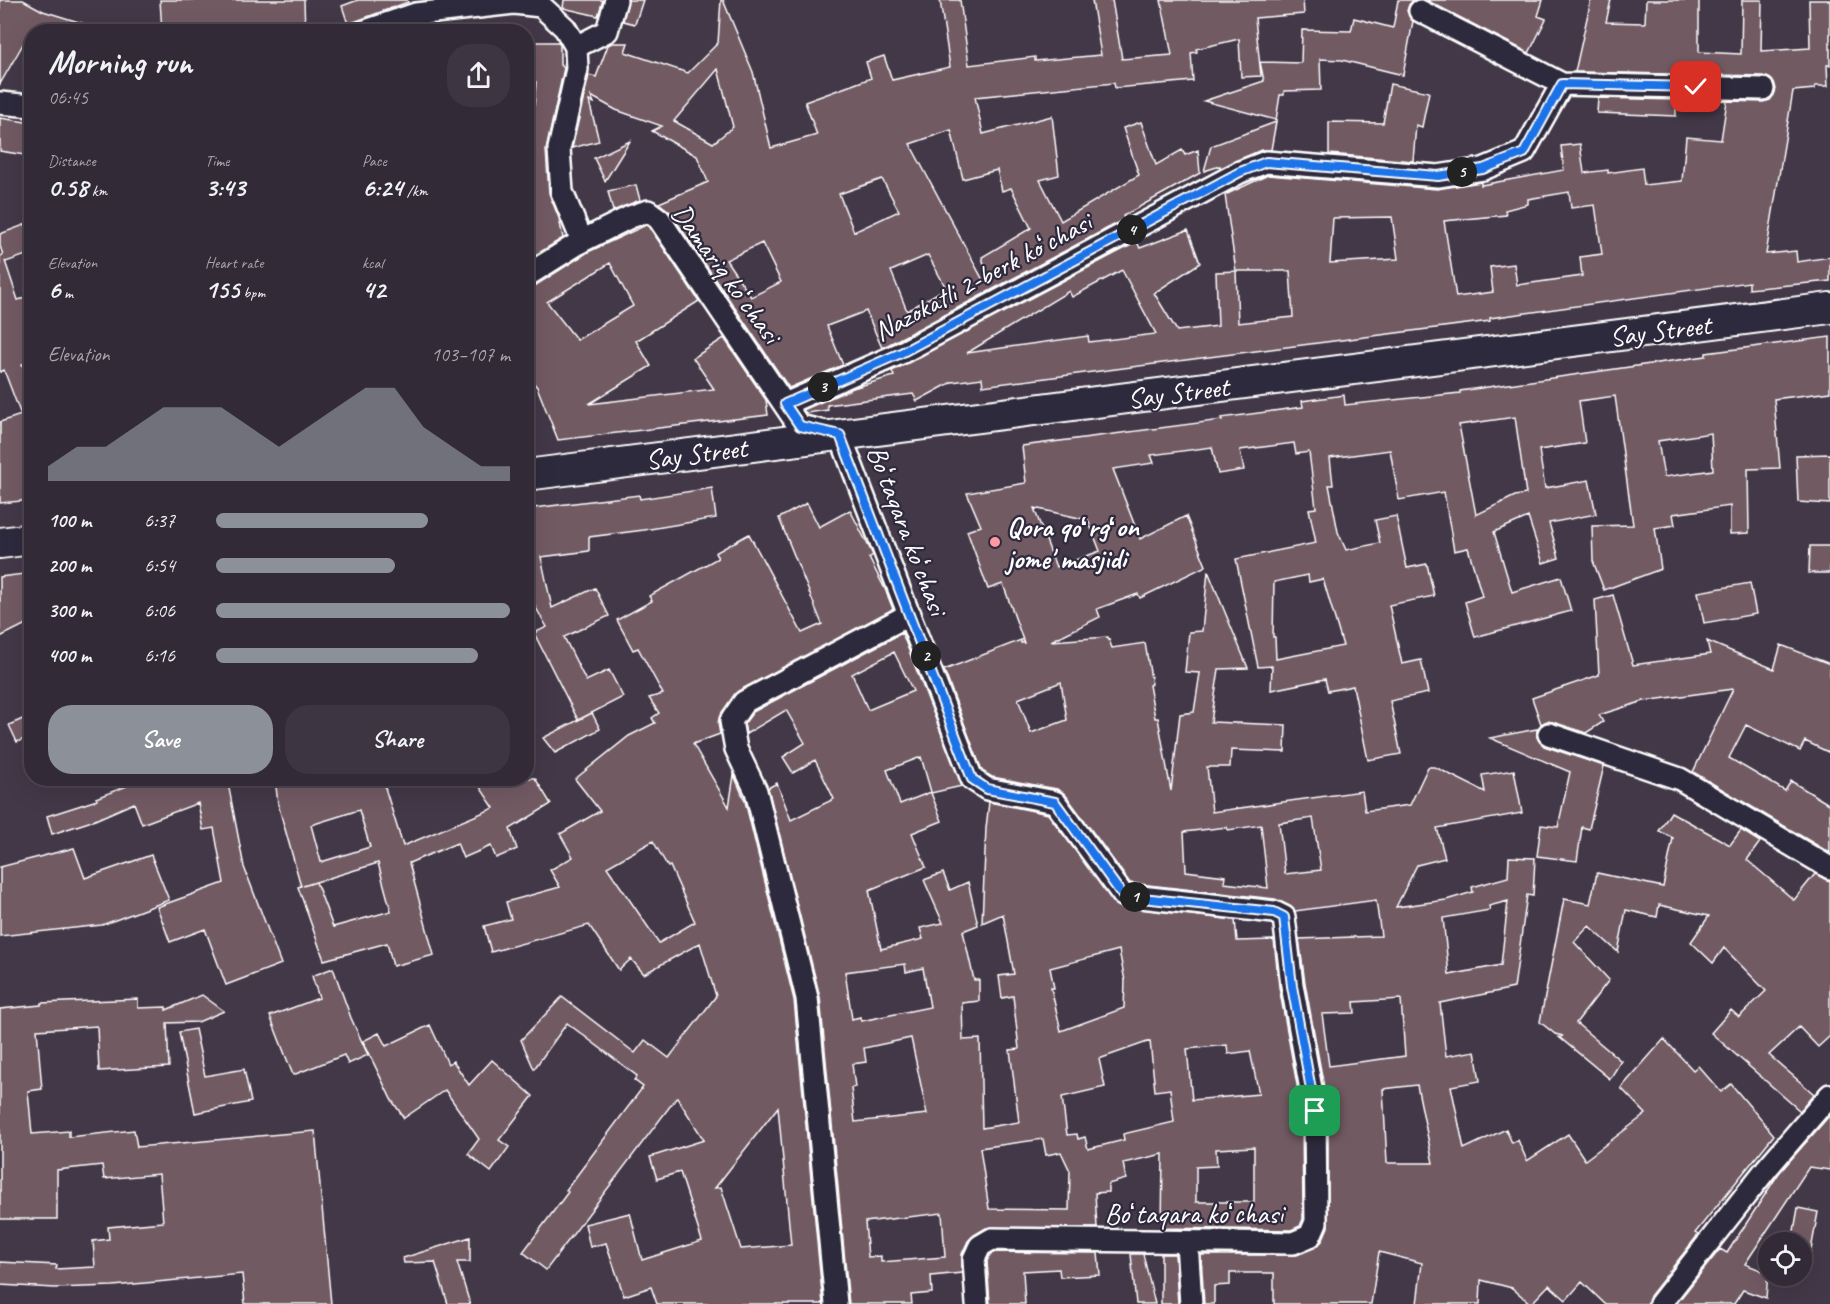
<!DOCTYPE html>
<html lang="en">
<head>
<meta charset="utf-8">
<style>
	:root { --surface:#322a36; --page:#3d3642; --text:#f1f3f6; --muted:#a8a7ad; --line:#4d4651; --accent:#8c9099 }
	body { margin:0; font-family:Caveat,sans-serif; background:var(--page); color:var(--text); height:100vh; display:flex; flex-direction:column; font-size:22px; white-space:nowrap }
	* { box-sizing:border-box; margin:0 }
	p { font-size:20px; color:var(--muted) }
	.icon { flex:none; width:33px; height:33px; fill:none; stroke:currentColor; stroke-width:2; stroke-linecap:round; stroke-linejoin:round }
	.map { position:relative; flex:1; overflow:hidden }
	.side { position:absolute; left:24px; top:24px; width:510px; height:762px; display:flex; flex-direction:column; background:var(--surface); border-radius:24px; box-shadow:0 6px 24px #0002,0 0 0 2px var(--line) }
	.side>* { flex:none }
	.tools { position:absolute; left:1758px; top:1232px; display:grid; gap:12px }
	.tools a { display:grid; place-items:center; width:54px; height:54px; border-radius:50%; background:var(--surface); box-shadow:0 6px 24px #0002,0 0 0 2px var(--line); font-size:30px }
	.pin { position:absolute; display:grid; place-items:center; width:51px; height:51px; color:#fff; margin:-26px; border-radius:12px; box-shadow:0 3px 9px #0006 }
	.km { position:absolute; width:30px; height:30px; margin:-15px; border-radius:50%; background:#222; color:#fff; font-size:16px; line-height:30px; text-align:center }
	.round { display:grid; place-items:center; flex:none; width:63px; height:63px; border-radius:24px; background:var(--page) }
	.overview { display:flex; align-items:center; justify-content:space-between; height:102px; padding:0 24px }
	h1 { font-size:33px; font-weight:700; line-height:45px }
	.figures { display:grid; grid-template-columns:repeat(3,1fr); gap:9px; height:102px; padding:6px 24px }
	.figures div { display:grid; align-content:center }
	.figures b { font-size:26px; font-weight:700 }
	.figures small { font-size:16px; font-weight:400 }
	.figures p { font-size:16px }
	.chart { height:168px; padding:12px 24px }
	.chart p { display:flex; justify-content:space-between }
	.chart svg { width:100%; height:108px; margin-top:6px; fill:var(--accent); opacity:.7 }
	.button { display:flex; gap:12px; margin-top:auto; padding:12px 24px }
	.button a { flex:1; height:69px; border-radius:24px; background:var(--accent); color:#fff; font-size:24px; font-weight:700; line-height:69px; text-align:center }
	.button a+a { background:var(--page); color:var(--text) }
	ul { padding:0 24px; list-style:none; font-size:20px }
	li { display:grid; grid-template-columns:96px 72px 1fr; align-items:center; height:45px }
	li i { height:15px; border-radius:8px; background:var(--accent) }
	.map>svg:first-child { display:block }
	.building { fill:#725a63; stroke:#fff; stroke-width:1.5; fill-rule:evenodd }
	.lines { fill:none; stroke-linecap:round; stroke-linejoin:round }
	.minor-casing { stroke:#fff; stroke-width:26 }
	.secondary-casing { stroke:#fff; stroke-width:34 }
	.minor { stroke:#2f2a3d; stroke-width:21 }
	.secondary { stroke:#2f2a3d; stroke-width:30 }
	.route-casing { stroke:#fff; stroke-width:12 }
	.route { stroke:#1a73e8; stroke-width:8 }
	.poi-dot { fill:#ff9aa2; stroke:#2f2a3d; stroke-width:2 }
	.labels { text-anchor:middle; stroke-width:4.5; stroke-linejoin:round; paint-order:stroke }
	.street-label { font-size:28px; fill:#fff; stroke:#2f2a3d }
	.poi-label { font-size:28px; font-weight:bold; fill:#fff; stroke:#2f2a3d; text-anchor:start }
</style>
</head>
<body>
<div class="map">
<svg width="1830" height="1304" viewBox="0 0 1830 1304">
	<rect width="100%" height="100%" fill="#433848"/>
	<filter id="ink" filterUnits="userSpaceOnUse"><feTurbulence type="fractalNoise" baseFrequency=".0167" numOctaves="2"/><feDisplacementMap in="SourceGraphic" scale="12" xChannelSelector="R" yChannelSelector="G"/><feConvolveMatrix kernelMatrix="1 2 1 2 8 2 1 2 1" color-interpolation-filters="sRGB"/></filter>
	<g filter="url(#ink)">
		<path class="building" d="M0,0H23L43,11L95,27L94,32H30L0,84Z
			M160,0H304L305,32H162Z
			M358,0H407L408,2L348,24L342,6Z
			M564,0H603L598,16L563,8Z
			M628,0H643L635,24L623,21Z
			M721,0H723L753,72L771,148L817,135L805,102L871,78L866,62L884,56L892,80L950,67L940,0H960L969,65L1035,57V61L1101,55L1092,0H1112L1122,59L1172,55L1161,0H1303L1304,14L1255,18L1261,76L1241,77L1239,39L1196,49L1197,52L1191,53L1193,81L1115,88L1114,83L975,97L983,134L1052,116L1059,175L1040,180L1061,221L1139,175L1123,128L1141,122L1156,165L1182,150L1185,155L1198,150L1200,173L1123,216L1125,219L882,348L866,311L827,326L843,365L789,388L670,212L659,203L708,182L697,156L652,131L662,126L616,110L591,96L594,103L589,101L599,141L572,148L589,75L596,77L608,45L612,43H628L625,52L688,73L718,43ZM718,69L733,127L713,143L674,121ZM951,130L963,179L997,170L1002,191L1011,188L1031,228L982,257L988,278L983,280L910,144ZM882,179L899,211L854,232L839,194ZM762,243L781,282L751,297L726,260ZM928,255L946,288L907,311L891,271Z
			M1398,0H1414L1409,5L1407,11L1413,21L1403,75L1342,60L1320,59L1321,90L1284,91V95H1280L1276,120L1204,101L1264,81L1260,62L1301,63L1302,30L1351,31L1354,18L1393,28Z
			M1426,0H1543L1538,16L1546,19L1529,53Z
			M1591,0H1611L1606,22L1645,23L1646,0H1699V52L1741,54L1742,0H1762L1761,51L1810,48L1809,0H1830V65H1827L1828,86H1815V89L1793,91L1766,254L1796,251L1797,262L1830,257V281L1749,289V282L1490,318V321L983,386L982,378L952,382L917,401L913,394L827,405L828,410L806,413L803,410L853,388L894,376L892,371L1137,242L1140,248L1188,230L1200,263L1154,293L1177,331L1218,326L1216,272L1236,271L1225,195L1268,175L1437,189L1481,182V185L1564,170L1561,146L1580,144L1584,173L1608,170V173L1642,168L1644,185L1682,181L1686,137L1721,140L1727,101L1763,102L1770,100L1774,95L1776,89L1774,82L1769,78L1763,76L1575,72ZM1569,192L1571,208L1595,205L1602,254L1580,257L1582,276L1517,285L1514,264L1490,267L1493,292L1456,297L1444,221L1506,215L1505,210L1528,204V199ZM1392,217L1398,259L1330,263L1333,218ZM1122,270L1156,334L1089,342L1088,336L967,353L1069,291L1072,297ZM1236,271H1290L1293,317L1238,323Z
			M526,42H558L560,45V65L564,68L546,150L549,193L559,218L563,238L526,261V160H530L536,82H528Z
			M1390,84L1429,92L1422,127L1416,125L1413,161L1329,154V122L1383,123Z
			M1598,98L1676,100V116L1597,113Z
			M0,118L32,123V156L0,151Z
			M1276,122L1271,150H1261L1221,168L1220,166L1204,171L1211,146Z
			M630,141L605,181L594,158Z
			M636,185L640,200L613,211L608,191Z
			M32,222V253L6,262L5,261L18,300L32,296L31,362L22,364L32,389V500L0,503V422L21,415L4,370L0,372V256L3,255L0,246V234Z
			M646,225L650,228L699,301L636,341L651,366L589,404L714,389L693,358L724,338L766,400L768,415L558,440L537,387L526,374V289L533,287L588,252ZM610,263L633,306L577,340L547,302Z
			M1830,337V392L1774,399L1780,468L1748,469L1749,533L1730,534V506L1673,514L1675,525L1655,528L1661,569L1604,590L1593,561L1592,526L1633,525L1615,396L1579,401L1585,443L1539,450L1545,488L1589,480L1596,514L1549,523L1559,558L1543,563L1528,517L1494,532L1512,592L1561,577L1571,611L1475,637L1465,602L1482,596L1468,548L1454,551L1444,492L1399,500L1390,450L1330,458L1333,485H1329L1338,532L1346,550L1380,543L1375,520L1396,516L1407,568L1427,564L1434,596L1389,605L1402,664L1421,660L1428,693L1390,701L1401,754L1368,760L1353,686L1328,691L1325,679L1271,690L1272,666L1258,667L1236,559L1316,543L1309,509L1316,508L1309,452L1296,454L1294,443L1240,450L1244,470L1218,474L1212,447L1151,455L1154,463L1113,469L1140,539L1186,516L1206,566L1140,598L1138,594L1097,609L1100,617L1051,641L1108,637L1112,648L1145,643L1152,684L1149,685L1155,718H1158L1171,791L1180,714L1194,712L1200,673L1185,672L1189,632L1202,631L1208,571L1248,668L1219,669L1211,722L1286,725L1285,752L1231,750L1230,767H1207L1212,812L1362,791L1365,811L1410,805L1428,767H1435L1485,792L1482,775L1514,770L1522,813L1437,828L1445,858L1417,865L1396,907L1446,900L1473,892L1472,887L1508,877L1509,857L1535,858L1533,896L1527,895L1514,988L1440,1003L1446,1056L1475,1051L1480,1081L1451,1086L1464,1149L1506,1129L1512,1143L1518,1140L1527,1161L1568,1134L1585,1160L1646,1114L1621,1088L1664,1039L1693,1070L1698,1066L1721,1092L1731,1084L1774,1135L1695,1233L1698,1235L1650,1296L1648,1304H1605L1582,1282L1566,1300L1549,1285L1531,1304L1512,1288L1481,1280L1480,1304H1417L1422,1263L1379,1252L1371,1304H1274V1273H1230V1285L1214,1286V1304H1204L1201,1255H1297L1316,1247L1322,1241L1328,1227V1109L1305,983L1299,939L1381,936L1376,900L1295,911L1290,906L1275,899L1130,883L1065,794L1057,789L992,777L982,771L944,670L1021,640V643H1024L1003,584L988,589L967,531L981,526L967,493L1026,483L1022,446L1222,420L1221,418L1303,407L1302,401L1344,395L1345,405L1460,393V391L1706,356V353ZM1515,417L1526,494L1515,496L1476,515L1459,425ZM1711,433L1713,470L1664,477L1658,441ZM1034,508L1088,520L1100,551L1056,567ZM1308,575L1309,582L1323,579L1343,646L1276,659L1275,637H1273L1274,582ZM1061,682L1067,720L1031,733L1018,699ZM1313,818L1321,870L1285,874L1279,823ZM1261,825L1268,888L1224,883L1225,876L1186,871L1184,832L1227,827L1228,830ZM1508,901L1501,965L1449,975L1443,918L1490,910L1489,906ZM1401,999L1405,1056L1329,1066L1322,1014L1355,1013L1354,1002ZM1417,1085L1433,1163H1387L1383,1089Z
			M1830,454V504L1798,502L1796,455Z
			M712,488L716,518L644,530L589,537V551L541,557L552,608L595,588L609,616L564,637L586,681L609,670L623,697L578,720L534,633L547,627L532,601L526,576V509L639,495L640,499Z
			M807,503L819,527L850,510L870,549L873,555L869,558L885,589L893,609L738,691L720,715L718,723L720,734L693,744L729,807L734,775L745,801L794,1000L823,1304H657L651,1287L624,1296L606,1243L590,1247L585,1224L630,1213L642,1260L702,1241L680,1172L657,1179L650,1157L704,1140L677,1097L546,1270L523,1252L568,1192L566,1190L643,1087L634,1080L637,1076L567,1023L534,1069L521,1040L562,997L635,1053L645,1040L669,1058L716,996L700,943L644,974L631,959L619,970L589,925L491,952L484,926L511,919L506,902L560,887L550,870L573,857L560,834L600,811L575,779L629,736L655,723L652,718L659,713L649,698L663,694L638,648L633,650L617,620L652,601L649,596L718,558L715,553L749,534L802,633L822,624L779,518ZM653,841L668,867L670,866L695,922L659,943L607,867ZM778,1107L791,1245L741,1249L721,1187L715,1188Z
			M1810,546H1830V573H1809Z
			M32,573V621L0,637V577Z
			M1750,583L1756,614L1704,623L1698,592Z
			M1613,595L1633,665L1710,654L1707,641L1774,669L1781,645L1830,664V753L1805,741L1800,751L1746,725L1729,758L1785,791L1791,781L1830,805V853L1693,772L1733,689L1644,701L1599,715L1603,722L1586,733L1553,722L1547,721L1541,724L1532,698L1599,675L1595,600Z
			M902,633L962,786L931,793L942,821L912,833L926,867L869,890L881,949L923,939L920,928L943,923L924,880L943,873L950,890L968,882L978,925L963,931L974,980H979V1001L962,1003L963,1040L980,1039L982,1128L1019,1122L1010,1050L1019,1049L1013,996L1002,998L999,976L1014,974L1003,914L982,923L986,828L989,802L1048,814L1117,906L1235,920L1237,941L1274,940L1279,987L1302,1112L1303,1219L1300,1226L1291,1230L1162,1228L1163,1154L1123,1163L1126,1179L1108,1184V1192L1095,1193L1097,1228H986L974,1235L968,1241L962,1254V1273L931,1276L932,1293L911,1295L912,1304H849L820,997L768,788L777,783L791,820L834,799L815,760L793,773L783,757L805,743L786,710L746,734L744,724L753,712ZM894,652L913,691L868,710L852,674ZM921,757L931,792L900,804L887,770ZM1119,950L1125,981L1124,1008L1061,1031L1051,988H1054L1050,968ZM905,964L906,972L923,968L930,1007L861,1021L860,1017L852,1019L845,972ZM911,1038L927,1114L855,1122L851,1088L855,1087L852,1064L866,1062L864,1048ZM1150,1041L1155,1091L1170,1089L1174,1122L1123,1134L1124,1140L1088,1149L1085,1137L1078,1139L1077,1134L1067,1135L1062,1097L1105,1087L1099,1059ZM1227,1045L1228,1054L1250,1051L1259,1094L1192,1100L1187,1049ZM1043,1139L1046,1155L1061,1152L1070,1171L1069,1210L989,1209L980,1148ZM1254,1147V1202H1196V1167L1217,1166L1216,1149ZM942,1213L945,1257L881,1262V1256L868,1257L865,1222Z
			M592,713L600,729L555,753L543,738Z
			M32,715V736L17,742L9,725Z
			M1537,729V737L1544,746L1604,766L1589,829L1582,827L1577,861L1537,856L1541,825L1558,827L1570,772L1490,738Z
			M124,778H227L244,867L281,964L226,985L205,929L170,942L157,907L224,883L214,828L203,830L198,803L142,824L134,803L95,820L52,834L47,816L97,800L96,798L127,786Z
			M275,778H382L403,846L494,808L474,778H535L551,804L510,829L517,849L496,858L491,846L463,858L457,843L409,863L434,955L393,966L387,943L324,960L298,887L301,886L278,804ZM359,810L370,847L321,862L311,825ZM378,863L391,911L333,927L316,882L303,886Z
			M1671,812L1730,845L1741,830L1760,842L1747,860L1794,900L1815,874L1830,881V1036L1818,1047L1799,1027L1769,1055L1814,1094L1800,1111L1711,1033L1731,1010L1739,1017L1766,991L1724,948L1713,963L1691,942L1709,916L1659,905L1657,917L1626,910L1618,952L1589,926L1574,942L1609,980L1576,1023L1621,1061L1610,1079L1559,1037L1563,1036L1555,1034L1540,1022L1564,899L1590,904L1597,873L1663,887L1673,838L1659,831Z
			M74,848L85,878L151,855L169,900L102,925L0,936V867Z
			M333,968L351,1018L368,1055L348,1064L344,1055L293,1075L270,1016L319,998L312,976Z
			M202,995L224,1011L198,1022L167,1023L169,1067L99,1071L97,1026L37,1030L42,1089L28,1091L32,1134L69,1131V1137L134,1130L137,1147L315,1131L331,1304H245L242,1274L113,1286L55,1288L0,1285V1262L57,1265L56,1269L95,1267L93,1241L109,1239L108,1227L163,1222L159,1174L104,1179L102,1165L57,1170V1219H0V1009L41,1005V1003L138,999V1008L166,1007V1010Z
			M430,1025L448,1064L453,1061L469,1085L492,1060L533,1096L499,1140L509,1147L491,1172L468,1154L479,1139L445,1090L404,1118L391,1099L363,1041L379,1033L386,1046Z
			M195,1029L205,1076L244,1069L251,1102L195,1113L179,1032Z
			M1830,1115V1170L1809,1167L1745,1264L1768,1273L1766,1298L1743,1290L1734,1304H1676L1720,1249L1727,1253L1779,1173Z
			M1798,1208L1818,1212L1809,1261L1802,1260V1242H1792Z
			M470,1237V1262H457L470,1304H448L435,1262L404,1263L403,1258Z
			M995,1252L1098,1253L1100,1275L1060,1277L1059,1269L1023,1271L1025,1304H990L987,1261L990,1255Z
			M1131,1254H1143L1155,1304H1136Z
			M1161,1254H1175L1178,1304H1161Z"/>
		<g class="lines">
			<g class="minor-casing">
				<path id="minor" d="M1420,11L1562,84
					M363,32L416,14L514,3L541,6L565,28L576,47L577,69L559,149L562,192L582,241L630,217L648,211L659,219L799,426L840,435L972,779L987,789L1055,802L1123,895L1274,912L1284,917L1292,985L1315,1111L1316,1222L1310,1236L1293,1243L992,1239L980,1246L974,1259L977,1304
					M576,47L607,31L616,0
					M0,103L32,106
					M526,276L582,241
					M785,404L901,353L1240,172L1266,162L1438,176L1483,169L1524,152L1562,84L1763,89
					M1549,734L1680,779L1830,868
					M1187,1242L1191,1304
					M836,1304L807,998L756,791L736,749L731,721L744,702L910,614
					M1660,1304L1767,1168L1830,1095"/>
			</g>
			<g class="secondary-casing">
				<path id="secondary" d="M526,475L1830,308
					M0,543L32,539"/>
			</g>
			<use href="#minor" class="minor"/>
			<use href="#secondary" class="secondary"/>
		</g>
	</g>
	<g class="lines" filter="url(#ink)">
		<g class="route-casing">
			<path id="route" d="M1315,1111L1292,986L1284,917L1274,912L1123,896L1055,802L987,789L972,779L840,435L800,426L785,404L901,353L1240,172L1266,162L1438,176L1483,169L1524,153L1562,84L1696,87"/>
		</g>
		<use href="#route" class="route"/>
	</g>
	<circle class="poi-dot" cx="995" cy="542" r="6"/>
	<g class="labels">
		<g class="street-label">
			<text transform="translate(727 273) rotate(54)" y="10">Damariq koʻchasi</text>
			<text transform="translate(982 276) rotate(-28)" y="10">Nazokatli 2-berk koʻchasi</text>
			<text transform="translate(1660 330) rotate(-7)" y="10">Say Street</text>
			<text transform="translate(1178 392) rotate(-7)" y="10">Say Street</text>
			<text transform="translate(696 453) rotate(-7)" y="10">Say Street</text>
			<text transform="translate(908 530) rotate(69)" y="10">Boʻtaqara koʻchasi</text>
			<text x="1194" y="1223">Boʻtaqara koʻchasi</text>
		</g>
		<g class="poi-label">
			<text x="1007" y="536">Qora qoʻrgʻon<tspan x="1007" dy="32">jome' masjidi</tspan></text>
		</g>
	</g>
</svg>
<div class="tools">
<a><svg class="icon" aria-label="locate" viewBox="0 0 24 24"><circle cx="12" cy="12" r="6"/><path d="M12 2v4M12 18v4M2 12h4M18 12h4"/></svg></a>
</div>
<div class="pin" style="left:1315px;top:1111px;background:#1e9e55"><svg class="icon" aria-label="arrive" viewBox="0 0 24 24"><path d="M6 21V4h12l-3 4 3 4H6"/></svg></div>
<div class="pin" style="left:1696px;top:87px;background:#d93025"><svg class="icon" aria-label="check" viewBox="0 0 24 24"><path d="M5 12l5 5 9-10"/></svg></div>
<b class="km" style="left:1135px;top:897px">1</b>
<b class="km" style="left:926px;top:656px">2</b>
<b class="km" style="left:823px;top:387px">3</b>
<b class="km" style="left:1132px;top:230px">4</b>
<b class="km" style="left:1462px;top:172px">5</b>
<section class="side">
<div class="overview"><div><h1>Morning run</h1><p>06:45</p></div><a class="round"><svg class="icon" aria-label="share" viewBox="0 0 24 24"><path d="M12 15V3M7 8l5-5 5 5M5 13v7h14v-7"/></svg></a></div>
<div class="figures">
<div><p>Distance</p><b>0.58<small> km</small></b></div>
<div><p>Time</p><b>3:43</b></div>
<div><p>Pace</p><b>6:24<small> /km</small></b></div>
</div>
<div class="figures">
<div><p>Elevation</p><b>6<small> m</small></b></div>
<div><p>Heart rate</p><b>155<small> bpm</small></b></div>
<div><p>kcal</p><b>42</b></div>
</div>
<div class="chart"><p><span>Elevation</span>103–107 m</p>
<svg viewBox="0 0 160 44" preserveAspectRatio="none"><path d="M0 44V38L10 30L20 30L30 22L40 14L50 14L60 14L70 22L80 30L90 22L100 14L110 6L120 6L130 22L140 30L150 38L160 38V44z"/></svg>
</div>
<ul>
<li><b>100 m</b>6:37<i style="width:72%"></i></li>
<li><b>200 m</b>6:54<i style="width:61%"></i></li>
<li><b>300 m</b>6:06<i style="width:100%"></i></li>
<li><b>400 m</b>6:16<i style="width:89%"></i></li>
</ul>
<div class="button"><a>Save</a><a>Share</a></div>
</section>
</div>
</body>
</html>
